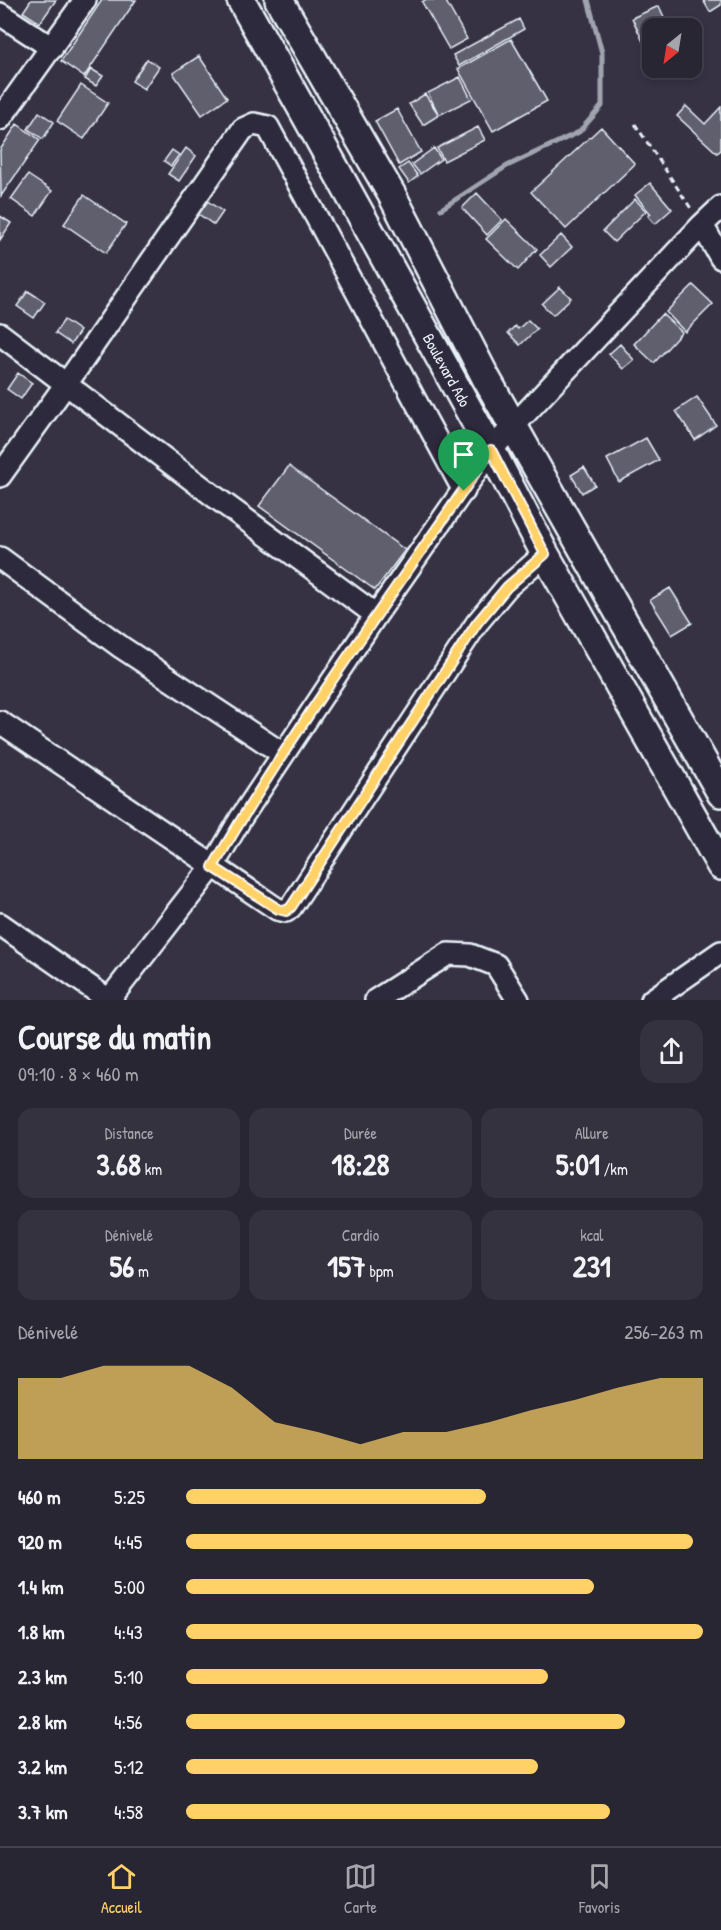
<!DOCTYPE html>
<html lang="fr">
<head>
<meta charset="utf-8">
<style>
	:root { --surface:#282633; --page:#34323f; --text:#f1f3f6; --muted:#a5a5ac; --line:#44434e; --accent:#ffd166 }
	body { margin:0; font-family:"Patrick Hand",sans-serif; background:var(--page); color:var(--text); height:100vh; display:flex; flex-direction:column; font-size:22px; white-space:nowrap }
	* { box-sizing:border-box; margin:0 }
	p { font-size:20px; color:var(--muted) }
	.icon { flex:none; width:33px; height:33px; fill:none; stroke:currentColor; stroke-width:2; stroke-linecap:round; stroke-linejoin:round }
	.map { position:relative; height:1000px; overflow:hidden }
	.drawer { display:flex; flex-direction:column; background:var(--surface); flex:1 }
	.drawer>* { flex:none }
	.needle { width:39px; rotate:210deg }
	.tools { position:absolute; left:642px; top:18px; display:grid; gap:12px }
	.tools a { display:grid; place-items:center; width:60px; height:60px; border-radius:12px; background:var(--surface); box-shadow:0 3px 9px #0003,0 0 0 2px var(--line); font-size:30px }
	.pin { position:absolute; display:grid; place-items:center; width:51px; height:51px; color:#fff; margin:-62px -26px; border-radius:50% 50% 50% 0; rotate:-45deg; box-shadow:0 0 6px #0007 }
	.pin .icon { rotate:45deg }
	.round { display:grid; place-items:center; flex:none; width:63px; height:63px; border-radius:18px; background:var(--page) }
	.headline { display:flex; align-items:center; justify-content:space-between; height:102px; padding:0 18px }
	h1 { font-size:33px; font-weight:700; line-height:45px }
	.stats { display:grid; grid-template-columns:repeat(3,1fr); gap:9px; height:102px; padding:6px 18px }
	.stats div { display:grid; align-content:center; border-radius:15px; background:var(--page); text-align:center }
	.stats b { font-size:30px; font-weight:700 }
	.stats small { font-size:16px; font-weight:400 }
	.stats p { font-size:16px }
	.chart { height:168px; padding:12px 18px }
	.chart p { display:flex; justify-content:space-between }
	.chart svg { width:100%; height:108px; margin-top:6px; fill:var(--accent); opacity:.7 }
	ul { padding:0 18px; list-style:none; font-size:20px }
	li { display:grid; grid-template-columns:96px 72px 1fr; align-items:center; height:45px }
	li i { height:15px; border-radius:8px; background:var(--accent) }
	.tab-bar { display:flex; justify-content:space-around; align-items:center; height:84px; border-top:2px solid var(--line); background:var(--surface); font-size:16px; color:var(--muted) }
	.tab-bar a { display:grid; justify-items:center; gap:3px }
	.tab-bar .selected { color:var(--accent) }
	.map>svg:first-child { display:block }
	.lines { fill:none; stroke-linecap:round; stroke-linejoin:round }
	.stream { stroke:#a0a4af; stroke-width:5 }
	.building { fill:#605e6e; stroke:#e8f1f8; stroke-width:1.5 }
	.minor-casing { stroke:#e8f1f8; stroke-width:26 }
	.major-casing { stroke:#e8f1f8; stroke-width:32 }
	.path { stroke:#e8f1f8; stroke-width:3; stroke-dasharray:6 4.5; stroke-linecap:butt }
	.minor { stroke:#2f2a3d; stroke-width:21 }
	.major { stroke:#2f2a3d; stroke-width:27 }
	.route-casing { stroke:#fff; stroke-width:12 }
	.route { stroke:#ffd166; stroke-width:8 }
	.labels { text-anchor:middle; stroke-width:5; stroke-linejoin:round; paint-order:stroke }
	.street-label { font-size:16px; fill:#e8f1f8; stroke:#2f2a3d }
</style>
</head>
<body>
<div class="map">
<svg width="721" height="1000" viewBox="0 0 721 1000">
	<rect width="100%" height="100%" fill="#363244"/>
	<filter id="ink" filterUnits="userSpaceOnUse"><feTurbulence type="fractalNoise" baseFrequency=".0167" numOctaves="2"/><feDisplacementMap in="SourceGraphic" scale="12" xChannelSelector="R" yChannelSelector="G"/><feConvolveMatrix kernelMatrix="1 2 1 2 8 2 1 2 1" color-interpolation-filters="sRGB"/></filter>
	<g filter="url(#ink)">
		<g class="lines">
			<path class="stream" d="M441,209L507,166L579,132L602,106V53L588,0"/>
		</g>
		<path class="building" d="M31,0H56L40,23L23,12Z
			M102,0H136L84,77L61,61Z
			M425,0H445L467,39L449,49L422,2Z
			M703,0H721V5L710,12Z
			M659,6L669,28H652V61L632,18Z
			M519,19L524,29L459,66L453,55Z
			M511,39L547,101L493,131L458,69Z
			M199,56L227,98L202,115L173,73Z
			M147,59L159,67L144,89L132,81Z
			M91,69L103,76L96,86L85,79Z
			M460,77L471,99L439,115L428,93Z
			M81,85L108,103L84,139L57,121Z
			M425,94L439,115L423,125L409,104Z
			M686,106L705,124L721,107V150L717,153L677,116Z
			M397,109L421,152L399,165L375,121Z
			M39,112L54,122L43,139L28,129Z
			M17,124L40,140L1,196L0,150Z
			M478,127L485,140L444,161L437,148Z
			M601,127L635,164L566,229L531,192Z
			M186,148L196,156L179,181L168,174Z
			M434,148L441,159L420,174L412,164Z
			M172,150L179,155L171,166L164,161Z
			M408,163L418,176L409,183L399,169Z
			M28,175L52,191L35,216L11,199Z
			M650,183L672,209L655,224L648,216L651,214L635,195Z
			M477,193L502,220L487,235L462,208Z
			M84,195L126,224L106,253L64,224Z
			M635,199L646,211L614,242L603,231Z
			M206,200L223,212L214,225L197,213Z
			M0,216L11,223L0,240Z
			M506,219L537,249L518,270L486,239Z
			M561,235L572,247L551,267L540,255Z
			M693,285L713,304L685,332L666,312Z
			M560,287L571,298L553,315L542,304Z
			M28,291L45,302L34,318L17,306Z
			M662,314L682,332L654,363L634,344Z
			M64,320L80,331L71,344L55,333Z
			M528,320L537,329L520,345L508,333L515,326L518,329Z
			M620,344L634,360L623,369L609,354Z
			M18,373L32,383L21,399L7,389Z
			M697,397L716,425L695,440L676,411Z
			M646,438L659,460L619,482L607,459Z
			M289,466L405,550L375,590L259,506Z
			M584,467L595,485L582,493L571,475Z
			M670,588L692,623L672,635L650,600Z"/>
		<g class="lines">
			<g class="minor-casing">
				<path id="minor" d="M0,14L52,48
					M0,119L85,0
					M702,225L721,258
					M0,334L215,497L376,615
					M0,476L76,370L243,129L254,124L268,127L464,491
					M0,558L121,647L283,754
					M0,722L277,909L286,911L291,907L477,623L507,587L545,554
					M0,924L109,1000
					M109,1000L213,866L241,818L376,615L491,450L702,225L721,207
					M376,1000L448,954L470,955L496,965L518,1000
					M652,1000L721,952"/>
			</g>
			<g class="major-casing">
				<path id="major" d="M241,0L305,114L491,450L545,554L721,866
					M279,0L392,195L486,378L721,793"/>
			</g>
			<path class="path" d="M635,124L692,210"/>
			<use href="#minor" class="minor"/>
			<use href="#major" class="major"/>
		</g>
	</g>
	<g class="lines" filter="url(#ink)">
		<g class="route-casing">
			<path id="route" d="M491,450L545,554L507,587L477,623L291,907L286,911L278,909L213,867C297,723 397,588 491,450Z"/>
		</g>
		<use href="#route" class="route"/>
	</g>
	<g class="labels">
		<g class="street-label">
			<text transform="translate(447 370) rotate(61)" y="6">Boulevard Ado</text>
		</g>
	</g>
</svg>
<div class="tools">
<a><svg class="needle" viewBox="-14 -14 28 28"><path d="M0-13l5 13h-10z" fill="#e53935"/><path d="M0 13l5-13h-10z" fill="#a5a5ac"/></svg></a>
</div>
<div class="pin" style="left:464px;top:491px;background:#1e9e55"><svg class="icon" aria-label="arrive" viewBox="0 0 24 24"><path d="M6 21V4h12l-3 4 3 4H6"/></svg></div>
</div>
<section class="drawer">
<div class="headline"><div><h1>Course du matin</h1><p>09:10 · 8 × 460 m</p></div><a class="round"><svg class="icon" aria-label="share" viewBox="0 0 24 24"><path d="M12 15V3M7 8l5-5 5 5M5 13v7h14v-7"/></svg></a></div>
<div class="stats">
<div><p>Distance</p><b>3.68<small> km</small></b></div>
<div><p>Durée</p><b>18:28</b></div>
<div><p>Allure</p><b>5:01<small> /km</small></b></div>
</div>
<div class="stats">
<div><p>Dénivelé</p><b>56<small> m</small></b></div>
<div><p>Cardio</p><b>157<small> bpm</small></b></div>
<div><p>kcal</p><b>231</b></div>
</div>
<div class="chart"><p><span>Dénivelé</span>256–263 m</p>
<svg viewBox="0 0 160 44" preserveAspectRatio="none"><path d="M0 44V11L10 11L20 6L30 6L40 6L50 15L60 29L70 33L80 38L90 33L100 33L110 29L120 24L130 20L140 15L150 11L160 11V44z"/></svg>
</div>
<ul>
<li><b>460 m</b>5:25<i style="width:58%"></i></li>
<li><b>920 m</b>4:45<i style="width:98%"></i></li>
<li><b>1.4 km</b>5:00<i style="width:79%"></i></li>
<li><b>1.8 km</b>4:43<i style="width:100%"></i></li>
<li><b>2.3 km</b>5:10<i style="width:70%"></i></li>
<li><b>2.8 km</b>4:56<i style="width:85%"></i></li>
<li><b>3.2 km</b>5:12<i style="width:68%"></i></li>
<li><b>3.7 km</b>4:58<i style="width:82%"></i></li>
</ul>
</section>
<nav class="tab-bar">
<a class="selected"><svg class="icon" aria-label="home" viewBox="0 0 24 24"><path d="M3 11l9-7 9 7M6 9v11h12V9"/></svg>Accueil</a>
<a><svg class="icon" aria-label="map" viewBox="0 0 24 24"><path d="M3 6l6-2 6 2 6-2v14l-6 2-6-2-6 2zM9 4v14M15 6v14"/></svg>Carte</a>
<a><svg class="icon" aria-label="saved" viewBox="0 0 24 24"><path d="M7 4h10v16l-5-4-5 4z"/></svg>Favoris</a>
</nav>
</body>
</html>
